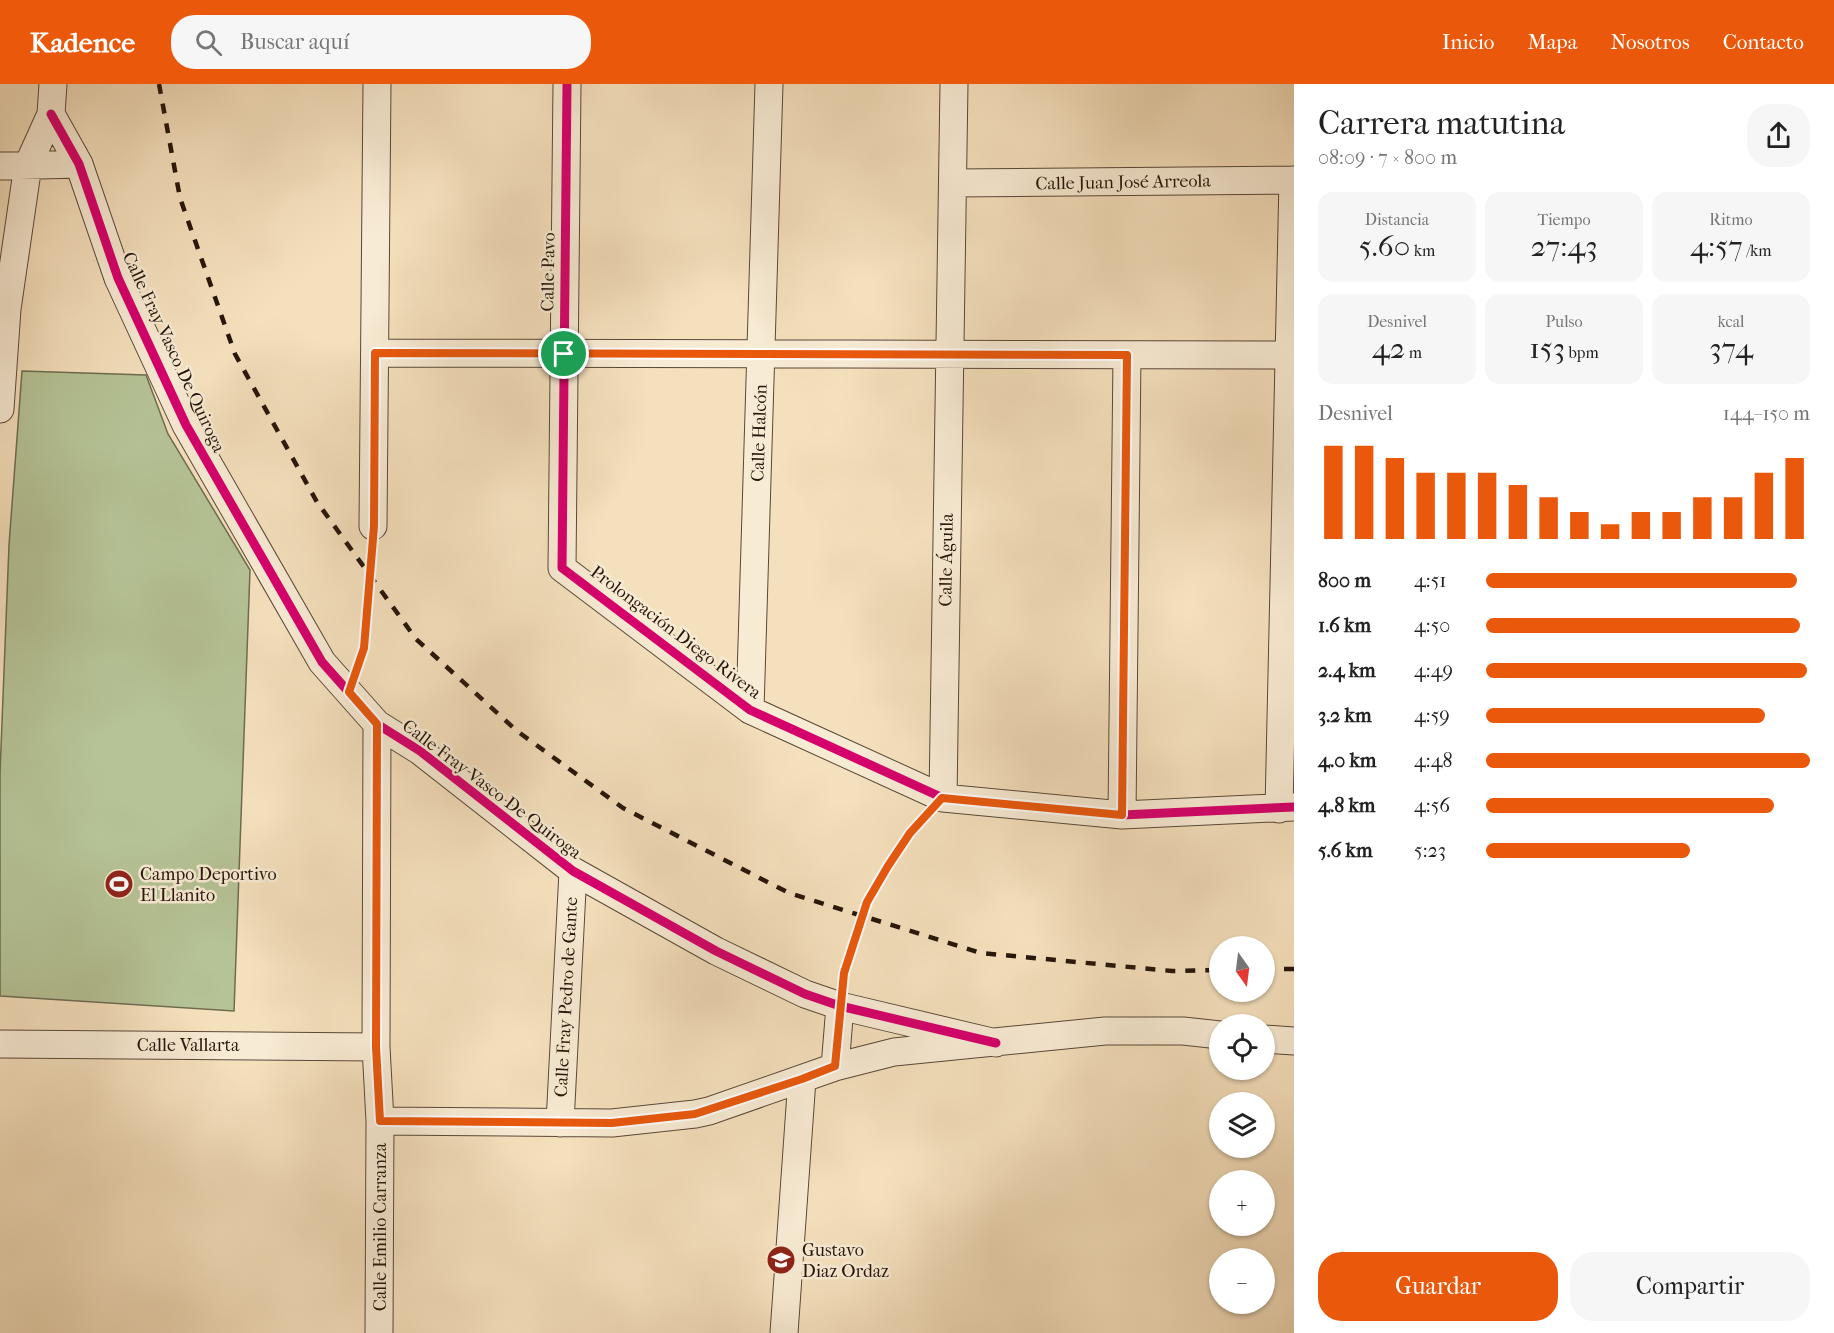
<!DOCTYPE html>
<html lang="es">
<head>
<meta charset="utf-8">
<style>
	:root { --surface:#fff; --page:#f6f6f6; --text:#222; --muted:#767676; --accent:#ea580c }
	body { margin:0; font-family:"IM FELL French Canon",serif; background:var(--page); color:var(--text); height:100vh; display:flex; flex-direction:column; font-size:22px; white-space:nowrap }
	* { box-sizing:border-box; margin:0 }
	p { font-size:20px; color:var(--muted) }
	.icon { flex:none; width:33px; height:33px; fill:none; stroke:currentColor; stroke-width:2; stroke-linecap:round; stroke-linejoin:round }
	.map { position:relative; flex:1; overflow:hidden }
	.panel { display:flex; flex-direction:column; background:var(--surface); width:540px }
	.panel>* { flex:none }
	.needle { width:39px; rotate:166deg }
	.fabs { position:absolute; left:1209px; top:852px; display:grid; gap:12px }
	.fabs a { display:grid; place-items:center; width:66px; height:66px; border-radius:50%; background:var(--surface); box-shadow:0 2px 4px #0004; font-size:30px }
	.pin { position:absolute; display:grid; place-items:center; width:51px; height:51px; color:#fff; margin:-26px; border:3px solid #fff; border-radius:50%; box-shadow:0 2px 6px #0007 }
	.round { display:grid; place-items:center; flex:none; width:63px; height:63px; border-radius:24px; background:var(--page) }
	.overview { display:flex; align-items:center; justify-content:space-between; height:102px; padding:0 24px }
	h1 { font-size:33px; font-weight:600; line-height:45px }
	.figures { display:grid; grid-template-columns:repeat(3,1fr); gap:9px; height:102px; padding:6px 24px }
	.figures div { display:grid; align-content:center; border-radius:15px; background:var(--page); text-align:center }
	.figures b { font-size:30px; font-weight:600 }
	.figures small { font-size:16px; font-weight:400 }
	.figures p { font-size:16px }
	.chart { height:168px; padding:12px 24px }
	.chart p { display:flex; justify-content:space-between }
	.chart svg { width:100%; height:108px; margin-top:6px; stroke:var(--accent); stroke-width:6 }
	.primary-button { display:flex; gap:12px; margin-top:auto; padding:12px 24px }
	.primary-button a { flex:1; height:69px; border-radius:24px; background:var(--accent); color:#fff; font-size:24px; font-weight:600; line-height:69px; text-align:center }
	.primary-button a+a { background:var(--page); color:var(--text) }
	ul { padding:0 24px; list-style:none; font-size:20px }
	li { display:grid; grid-template-columns:96px 72px 1fr; align-items:center; height:45px }
	li i { height:15px; border-radius:8px; background:var(--accent) }
	header { display:flex; align-items:center; gap:36px; box-sizing:border-box; height:84px; padding:0 30px; background:var(--accent); color:#fff }
	header strong { font-size:28px }
	nav { display:flex; gap:33px; margin-inline-start:auto; font-size:21px }
	.search { width:420px; height:54px; background:var(--page); display:flex; align-items:center; gap:15px; box-sizing:border-box; padding:0 21px; border-radius:24px; color:var(--muted); font-size:22px }
	main { display:flex; flex:1; min-height:0 }
	.map>svg:first-child { display:block }
	.green { fill:#b5c396; stroke:#6e6c50; stroke-width:1.5 }
	.lines { fill:none; stroke-linecap:round; stroke-linejoin:round }
	.street-casing { stroke:#5a4837; stroke-width:29 }
	.path { stroke:#26150a; stroke-width:4; stroke-dasharray:1.5 3; stroke-linecap:butt }
	.street { stroke:#f8ebd4; stroke-width:27 }
	.rail { stroke:#26150a; stroke-width:4.5; stroke-dasharray:10 10; stroke-linecap:butt }
	.cycleway-casing { stroke:#f8ebd4; stroke-width:13 }
	.cycleway { stroke:#d6006c; stroke-width:9 }
	.route-casing { stroke:#fff; stroke-width:12 }
	.route { stroke:#ea580c; stroke-width:8 }
	.labels { text-anchor:middle; stroke-width:5; stroke-linejoin:round; paint-order:stroke }
	.street-label { font-size:18px; fill:#26150a; stroke:#f8ebd4 }
	.poi-label { font-size:18px; fill:#26150a; stroke:#f8ebd4; text-anchor:start }
</style>
</head>
<body>
<header>
<strong>Kadence</strong>
<div class="search"><svg class="icon" aria-label="search" viewBox="0 0 24 24"><circle cx="10" cy="10" r="6"/><path d="M15 15l6 6"/></svg>Buscar aquí</div>
<nav><a>Inicio</a><a>Mapa</a><a>Nosotros</a><a>Contacto</a></nav>
</header>
<main>
<div class="map">
<svg width="1294" height="1249" viewBox="0 0 1294 1249">
	<rect width="100%" height="100%" fill="#f5e0bd"/>
	<filter id="stains"><feTurbulence type="fractalNoise" baseFrequency=".00333" numOctaves="4"/><feColorMatrix values="0 0 0 0 .2 0 0 0 0 .09 0 0 0 0 .02 0 0 0 .5 -.17"/></filter>
	<radialGradient id="worn" r=".72"><stop offset=".6" stop-color="#630" stop-opacity="0"/><stop offset="1" stop-color="#630" stop-opacity=".3"/></radialGradient>
	<path class="green" d="M22,287L146,291L168,350L250,486L234,927L0,912V689L9,461Z"/>
	<g class="lines">
		<g class="street-casing">
			<path id="street" d="M567,0L562,484L750,626L943,714L1122,731L1294,723
				M51,30L79,80L118,194L186,341L322,578L377,640L420,667L573,787L716,867L805,910L840,922L996,959
				M0,82L79,80
				M953,99L1294,96
				M375,269L1294,271
				M0,325L7,225L28,81L51,30L53,0
				M373,442L377,0
				M750,626L769,0
				M377,640L376,963L380,1037L379,1249
				M943,714L954,0
				M1279,725L1293,96
				M1122,731L1127,271
				M1264,955L1294,957
				M0,960L376,963
				M835,983L840,922
				M380,1037L612,1039L695,1030L709,1027L835,983L894,968L1105,947H1183L1220,951
				M560,1039L573,787
				M784,1249L802,995"/>
		</g>
		<path class="path" d="M358,581L364,564L372,467
			M843,898L867,817L887,782L910,749L926,732"/>
		<use href="#street" class="street"/>
		<path class="rail" d="M159,0L180,114L235,270L317,418L416,555L517,647L623,724L789,809L981,869L1172,887L1220,886
			M1264,885H1294"/>
		<g class="cycleway-casing">
			<path id="cycleway" d="M567,0L562,484L750,626L943,714L1122,731L1294,723
				M51,30L79,80L118,194L186,341L322,578L377,640L420,667L573,787L716,867L805,910L840,922L996,959"/>
		</g>
		<use href="#cycleway" class="cycleway"/>
	</g>
	<g class="lines">
		<g class="route-casing">
			<path id="route" d="M375,269L1127,271L1122,731L942,714L910,749L888,782L867,818L844,889L835,982L802,995L695,1030L612,1039L380,1037L376,963L377,640L349,608L364,564L374,442Z"/>
		</g>
		<use href="#route" class="route"/>
	</g>
	<defs>
		<g id="stadium-disc" transform="scale(1.5)"><circle r="9.5" fill="#8f2418" stroke="#f8ebd4"/><path d="M0-5a6.5 5 0 1 0 0 10a6.5 5 0 1 0 0-10ZM-3.5-1.8h7v3.6h-7Z" fill="#fff"/></g>
		<g id="school-disc" transform="scale(1.5)"><circle r="9.5" fill="#8f2418" stroke="#f8ebd4"/><path d="M0-5L7-2L0 1L-7-2ZM-4 1L0 2.5L4 1V4Q0 6-4 4Z" fill="#fff"/></g>
	</defs>
	<g fill-rule="evenodd">
		<use href="#stadium-disc" x="119" y="800"/>
		<use href="#school-disc" x="781" y="1176"/>
	</g>
	<g class="labels">
		<g class="street-label">
			<text transform="translate(1123 98) rotate(-1)" y="6">Calle Juan José Arreola</text>
			<text transform="translate(548 188) rotate(-89)" y="6">Calle Pavo</text>
			<text transform="translate(174 268) rotate(65)" y="6">Calle Fray Vasco De Quiroga</text>
			<text transform="translate(759 349) rotate(-88)" y="6">Calle Halcón</text>
			<text transform="translate(946 476) rotate(-89)" y="6">Calle Águila</text>
			<text transform="translate(676 548) rotate(37)" y="6">Prolongación Diego Rivera</text>
			<text transform="translate(492 705) rotate(37)" y="6">Calle Fray Vasco De Quiroga</text>
			<text transform="translate(566 913) rotate(-87)" y="6">Calle Fray Pedro de Gante</text>
			<text x="188" y="967">Calle Vallarta</text>
			<text transform="translate(380 1143) rotate(-90)" y="6">Calle Emilio Carranza</text>
		</g>
		<g class="poi-label">
			<text x="140" y="796">Campo Deportivo<tspan x="140" dy="21">El Llanito</tspan></text>
			<text x="802" y="1172">Gustavo<tspan x="802" dy="21">Diaz Ordaz</tspan></text>
		</g>
	</g>
	<rect width="100%" height="100%" filter="url(#stains)"/>
	<rect width="100%" height="100%" fill="url(#worn)"/>
</svg>
<div class="fabs">
<a><svg class="needle" viewBox="-14 -14 28 28"><path d="M0-13l5 13h-10z" fill="#e53935"/><path d="M0 13l5-13h-10z" fill="#767676"/></svg></a>
<a><svg class="icon" aria-label="locate" viewBox="0 0 24 24"><circle cx="12" cy="12" r="6"/><path d="M12 2v4M12 18v4M2 12h4M18 12h4"/></svg></a>
<a><svg class="icon" aria-label="layers" viewBox="0 0 24 24"><path d="M12 4l9 5-9 5-9-5zM3 14l9 5 9-5"/></svg></a>
<a>+</a>
<a>−</a>
</div>
<div class="pin" style="left:564px;top:270px;background:#1e9e55"><svg class="icon" aria-label="arrive" viewBox="0 0 24 24"><path d="M6 21V4h12l-3 4 3 4H6"/></svg></div>
</div>
<section class="panel">
<div class="overview"><div><h1>Carrera matutina</h1><p>08:09 · 7 × 800 m</p></div><a class="round"><svg class="icon" aria-label="share" viewBox="0 0 24 24"><path d="M12 15V3M7 8l5-5 5 5M5 13v7h14v-7"/></svg></a></div>
<div class="figures">
<div><p>Distancia</p><b>5.60<small> km</small></b></div>
<div><p>Tiempo</p><b>27:43</b></div>
<div><p>Ritmo</p><b>4:57<small> /km</small></b></div>
</div>
<div class="figures">
<div><p>Desnivel</p><b>42<small> m</small></b></div>
<div><p>Pulso</p><b>153<small> bpm</small></b></div>
<div><p>kcal</p><b>374</b></div>
</div>
<div class="chart"><p><span>Desnivel</span>144–150 m</p>
<svg viewBox="0 0 160 44" preserveAspectRatio="none"><path d="M5 44V6M15 44V6M25 44V11M35 44V17M45 44V17M55 44V17M65 44V22M75 44V27M85 44V33M95 44V38M105 44V33M115 44V33M125 44V27M135 44V27M145 44V17M155 44V11"/></svg>
</div>
<ul>
<li><b>800 m</b>4:51<i style="width:96%"></i></li>
<li><b>1.6 km</b>4:50<i style="width:97%"></i></li>
<li><b>2.4 km</b>4:49<i style="width:99%"></i></li>
<li><b>3.2 km</b>4:59<i style="width:86%"></i></li>
<li><b>4.0 km</b>4:48<i style="width:100%"></i></li>
<li><b>4.8 km</b>4:56<i style="width:89%"></i></li>
<li><b>5.6 km</b>5:23<i style="width:63%"></i></li>
</ul>
<div class="primary-button"><a>Guardar</a><a>Compartir</a></div>
</section>
</main>
</body>
</html>
